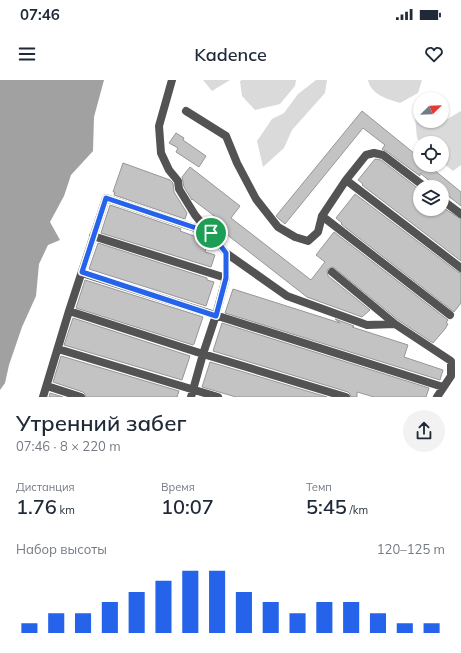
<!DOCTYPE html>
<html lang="ru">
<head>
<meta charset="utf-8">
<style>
	:root { --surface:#fff; --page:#f2f2f3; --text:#1f2937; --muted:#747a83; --accent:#2563eb }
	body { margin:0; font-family:Mulish,sans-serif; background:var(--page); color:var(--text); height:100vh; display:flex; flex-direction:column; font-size:15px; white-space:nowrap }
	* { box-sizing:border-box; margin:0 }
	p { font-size:13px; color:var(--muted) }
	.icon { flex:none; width:22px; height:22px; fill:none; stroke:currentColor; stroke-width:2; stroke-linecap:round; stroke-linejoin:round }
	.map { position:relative; height:317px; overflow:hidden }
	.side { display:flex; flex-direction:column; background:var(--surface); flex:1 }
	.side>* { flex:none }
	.needle { width:26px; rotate:67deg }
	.controls { position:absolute; left:413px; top:12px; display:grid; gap:8px }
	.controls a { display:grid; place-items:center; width:36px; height:36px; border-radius:50%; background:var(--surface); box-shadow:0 1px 3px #0004; font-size:20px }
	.pin { position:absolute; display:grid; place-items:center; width:34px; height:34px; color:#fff; margin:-17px; border:2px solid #fff; border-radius:50%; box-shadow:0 1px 4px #0007 }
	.round { display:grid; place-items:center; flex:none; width:42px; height:42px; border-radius:21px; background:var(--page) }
	.headline { display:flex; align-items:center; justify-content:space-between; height:68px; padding:0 16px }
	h1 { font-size:22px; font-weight:600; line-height:30px }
	.stats { display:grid; grid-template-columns:repeat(3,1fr); gap:6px; height:68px; padding:4px 16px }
	.stats div { display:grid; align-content:center }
	.stats b { font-size:20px; font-weight:600 }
	.stats small { font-size:11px; font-weight:400 }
	.stats p { font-size:11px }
	.chart { height:112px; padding:8px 16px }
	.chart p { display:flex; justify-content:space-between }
	.chart svg { width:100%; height:72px; margin-top:4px; stroke:var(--accent); stroke-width:6 }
	.status { display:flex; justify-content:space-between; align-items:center; height:28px; padding:0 20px; background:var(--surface); direction:ltr }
	.status svg { height:11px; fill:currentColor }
	header { display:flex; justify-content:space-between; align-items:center; height:52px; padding:0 16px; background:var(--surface); font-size:18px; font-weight:600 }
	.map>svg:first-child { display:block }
	.green { fill:#dadada }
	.water { fill:#a1a1a1 }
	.building { fill:#c3c3c3; stroke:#979797 }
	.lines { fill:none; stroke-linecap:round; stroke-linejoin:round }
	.lane { stroke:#535353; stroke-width:8 }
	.route-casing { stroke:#fff; stroke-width:8 }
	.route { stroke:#2563eb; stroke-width:5 }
</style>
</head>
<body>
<div class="status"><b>07:46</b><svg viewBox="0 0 49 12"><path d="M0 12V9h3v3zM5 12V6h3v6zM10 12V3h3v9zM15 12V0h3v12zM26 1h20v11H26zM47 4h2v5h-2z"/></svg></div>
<header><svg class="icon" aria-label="menu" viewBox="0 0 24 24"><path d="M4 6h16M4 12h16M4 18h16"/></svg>Kadence<svg class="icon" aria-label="heart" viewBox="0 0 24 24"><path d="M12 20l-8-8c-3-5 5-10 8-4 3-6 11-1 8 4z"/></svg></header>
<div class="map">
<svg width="461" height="317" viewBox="0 0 461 317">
	<rect width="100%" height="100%" fill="#fff"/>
	<path class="green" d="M203,0H230L212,11Z
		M242,0H296L295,6L280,24L255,30L242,16L240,1Z
		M316,0H327L325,13L292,50L284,68L263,87L257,61L272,39L284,33L298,14Z
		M368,0H422L418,13L400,23C388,19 371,15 368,0Z
		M461,31V85L453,91L442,82V63H421L417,58L415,37L420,38V41H444Z"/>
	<path class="water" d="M0,0H104L94,37L93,71L71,95L64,116L50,142L60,160L48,165L39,184L36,216L22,247L9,285L5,303L0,310Z"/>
	<path class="building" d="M362,31L420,78V85H428L461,112V126L442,111V107H437L420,93V96L386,71L382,69L385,65L363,48L285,144L279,139L276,136Z
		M176,53L184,58L183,60L206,76L199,87L176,72L178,68L169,63Z
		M375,79L381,80L420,110V129H445L461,139V181L362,105L363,104L358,100Z
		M123,83L170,100L173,103L174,112L187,133L185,139L114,115L115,112H113Z
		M190,87L240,126L231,138L311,200L325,182L316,175L334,152L448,240L446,243L448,244L445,249L433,263L398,240L333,187L328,189L327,191L328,196L370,230L362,237L307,217L221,150L226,145L192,119V120L184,107L182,97Z
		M355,114L458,192L461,193V223L454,232L341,144L342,143L336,138Z
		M110,125L181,149L180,151L208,161L205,172L215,175L211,187L101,153Z
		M98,163L207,198V200L214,202L206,226L89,189Z
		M85,200L203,237L194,264L193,265L76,228Z
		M233,209L340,243L335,239L354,246L352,247L408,265L404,277L443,290L440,300L225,233Z
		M73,238L190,276L182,300L64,265Z
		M222,243L429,308L426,317H374L357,312V317H351L350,314L348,312L213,271Z
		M61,276L179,311L177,317H86L85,314L83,312L53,302Z
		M210,282L327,317H236L202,307Z
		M50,313L63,317H49Z"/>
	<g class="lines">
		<path class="lane" d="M172,0L159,46L161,73L169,90L178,101L179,109L195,135L226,173V198L216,235L203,274L191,317
			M186,31L226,56L237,83L256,119L278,147L295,157L308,161L318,152L322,136L346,100L366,75L374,73L383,75L425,107
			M346,100L461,188
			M442,120L461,134
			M322,136L450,235
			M93,156L226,198
			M226,173L287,216L367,245L395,244L451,281V296L437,317
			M332,192L395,244
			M82,193L443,307
			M69,231L203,274L346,317
			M58,269L218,317
			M47,306L81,317
			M43,317L69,231L106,118L210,153"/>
	</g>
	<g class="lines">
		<g class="route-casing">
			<path id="route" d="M106,118L211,153L226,173V198L216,236L82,192Z"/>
		</g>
		<use href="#route" class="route"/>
	</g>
</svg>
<div class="controls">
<a><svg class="needle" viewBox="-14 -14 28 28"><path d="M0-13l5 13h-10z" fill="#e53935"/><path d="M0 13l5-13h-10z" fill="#747a83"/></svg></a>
<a><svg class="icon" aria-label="locate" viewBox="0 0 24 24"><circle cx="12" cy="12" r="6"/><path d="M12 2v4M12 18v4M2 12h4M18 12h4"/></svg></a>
<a><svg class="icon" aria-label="layers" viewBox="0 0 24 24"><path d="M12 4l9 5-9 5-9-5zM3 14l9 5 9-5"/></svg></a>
</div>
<div class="pin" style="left:211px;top:153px;background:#1e9e55"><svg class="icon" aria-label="arrive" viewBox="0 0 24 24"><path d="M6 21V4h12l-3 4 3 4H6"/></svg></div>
</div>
<section class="side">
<div class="headline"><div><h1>Утренний забег</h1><p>07:46 · 8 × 220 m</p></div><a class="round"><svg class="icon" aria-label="share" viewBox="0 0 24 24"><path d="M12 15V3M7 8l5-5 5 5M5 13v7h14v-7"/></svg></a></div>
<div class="stats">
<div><p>Дистанция</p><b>1.76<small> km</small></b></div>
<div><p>Время</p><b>10:07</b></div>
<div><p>Темп</p><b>5:45<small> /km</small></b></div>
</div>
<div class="chart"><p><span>Набор высоты</span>120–125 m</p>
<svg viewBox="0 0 160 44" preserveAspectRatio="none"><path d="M5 44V38M15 44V32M25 44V32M35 44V25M45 44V19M55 44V12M65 44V6M75 44V6M85 44V19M95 44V25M105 44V32M115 44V25M125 44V25M135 44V32M145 44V38M155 44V38"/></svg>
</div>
</section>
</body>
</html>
